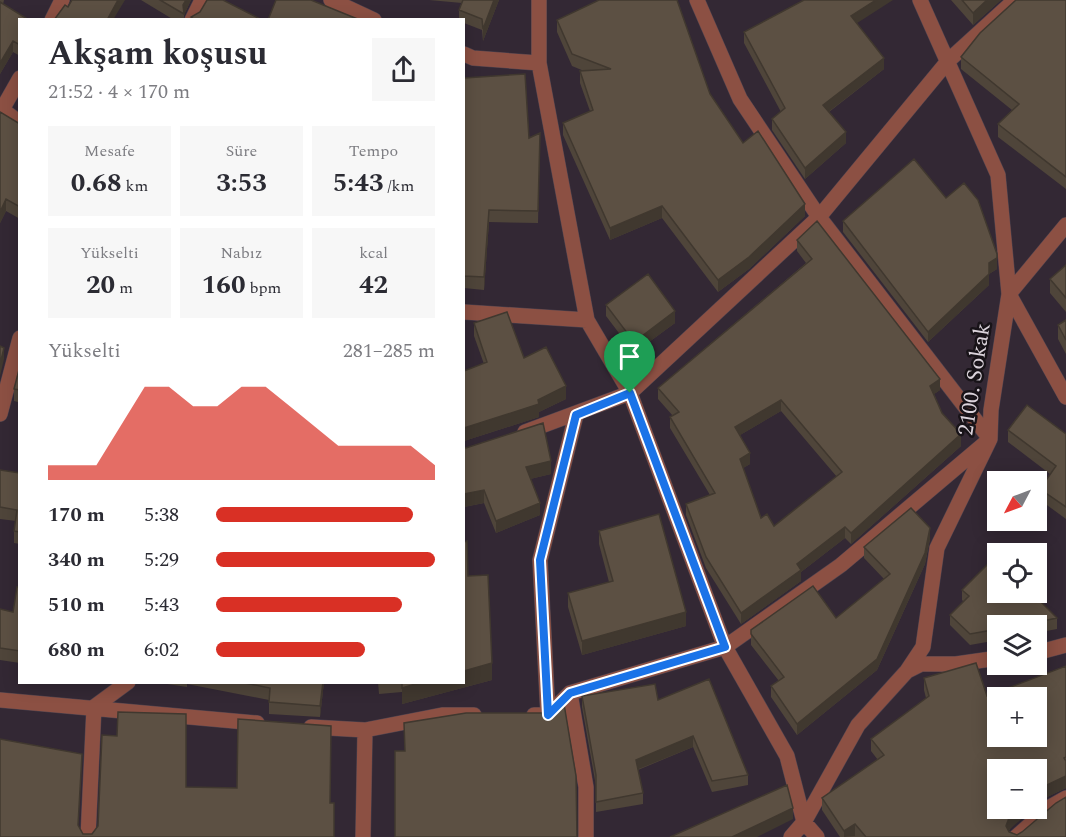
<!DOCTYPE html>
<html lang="tr">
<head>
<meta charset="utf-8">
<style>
	:root { --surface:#fff; --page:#f7f7f7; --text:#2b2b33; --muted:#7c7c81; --accent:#d93025 }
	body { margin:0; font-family:Spectral,serif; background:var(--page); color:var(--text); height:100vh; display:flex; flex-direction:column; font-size:22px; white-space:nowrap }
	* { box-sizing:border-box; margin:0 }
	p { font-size:20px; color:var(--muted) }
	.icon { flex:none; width:33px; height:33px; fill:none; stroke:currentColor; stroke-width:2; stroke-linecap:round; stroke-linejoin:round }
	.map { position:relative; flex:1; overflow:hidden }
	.sheet { position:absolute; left:18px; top:18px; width:447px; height:666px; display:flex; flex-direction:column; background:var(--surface); border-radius:0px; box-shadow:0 3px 15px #0003 }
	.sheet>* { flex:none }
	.needle { width:39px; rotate:229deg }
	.tools { position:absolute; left:987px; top:471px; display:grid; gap:12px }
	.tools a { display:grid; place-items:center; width:60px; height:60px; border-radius:0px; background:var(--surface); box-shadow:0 3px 15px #0003; font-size:30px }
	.pin { position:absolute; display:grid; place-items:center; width:51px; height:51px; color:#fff; margin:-62px -26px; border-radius:50% 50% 50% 0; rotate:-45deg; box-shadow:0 0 6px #0007 }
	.pin .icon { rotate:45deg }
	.round { display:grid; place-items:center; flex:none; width:63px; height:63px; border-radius:0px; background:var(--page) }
	.head { display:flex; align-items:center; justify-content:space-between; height:102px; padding:0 30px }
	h1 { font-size:33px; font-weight:700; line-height:45px }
	.figures { display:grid; grid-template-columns:repeat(3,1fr); gap:9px; height:102px; padding:6px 30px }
	.figures div { display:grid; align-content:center; border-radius:0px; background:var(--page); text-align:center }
	.figures b { font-size:26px; font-weight:700 }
	.figures small { font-size:16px; font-weight:400 }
	.figures p { font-size:16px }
	.chart { height:168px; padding:12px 30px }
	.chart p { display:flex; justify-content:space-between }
	.chart svg { width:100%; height:108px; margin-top:6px; fill:var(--accent); opacity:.7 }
	ul { padding:0 30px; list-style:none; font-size:20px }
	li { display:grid; grid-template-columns:96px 72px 1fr; align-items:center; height:45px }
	li i { height:15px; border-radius:8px; background:var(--accent) }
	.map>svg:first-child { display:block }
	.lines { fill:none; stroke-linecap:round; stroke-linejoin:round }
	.minor-casing { stroke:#4e434f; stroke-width:16 }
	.minor { stroke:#8c5043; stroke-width:15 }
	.wall { fill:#4f453a; fill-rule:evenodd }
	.shaded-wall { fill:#40382f }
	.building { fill:#5c5043; stroke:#40382f; stroke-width:1.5; fill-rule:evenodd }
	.route-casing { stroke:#fff; stroke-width:12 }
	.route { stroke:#1a73e8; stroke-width:8 }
	.labels { text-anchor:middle; stroke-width:5; stroke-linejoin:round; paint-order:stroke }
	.street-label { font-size:22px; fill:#dbd3db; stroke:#181318 }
</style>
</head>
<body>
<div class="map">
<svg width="1066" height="837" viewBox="0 0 1066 837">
	<rect width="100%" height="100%" fill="#332834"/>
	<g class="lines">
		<g class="minor-casing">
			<path id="minor" d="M331,0L374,20
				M539,0V63L587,320L630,393L725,647L787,756L804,822L817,837
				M52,20L62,0
				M192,20L202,0
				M464,54L473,58L539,63
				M0,108L20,123
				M0,113L20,78
				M1066,225L1009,294L1066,397
				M464,312L587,320
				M0,414L20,338
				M525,432L630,393L819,217L948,61L1015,0
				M1036,653L1066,645
				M907,671L921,664H956L998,658
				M570,693L586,787V837
				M0,700L257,723
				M534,715H548L570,693L725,647L841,565L990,439L819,217L740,99L697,0
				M548,715L540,560L576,415
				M311,727L365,730L442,715H474
				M88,837L94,707L128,682
				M363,837L365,730
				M791,837L804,822L858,725L907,671L923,647L937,548L990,439L991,410L1009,294L998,175L920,0
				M1016,837L1050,807L1066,798"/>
		</g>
		<use href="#minor" class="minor"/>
	</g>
	<path class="wall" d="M0,0H4L3,4L20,20V56L13,52L0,74Z
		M141,0H191L184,15V20H174Z
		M429,0H499L483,41L482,30L464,23V20H459V10L462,3Z
		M951,0H1001L973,25Z
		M1066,0V189L998,137V124L1012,110L961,69V57Z
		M557,20L710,94L743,143L805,216L749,269L718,292L662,218L610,240L563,135V123L590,111L580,83V71H584L572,66L557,32Z
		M857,23L884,69L829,112L846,143L805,179L772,130V119L781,112L744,43V32Z
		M464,72L465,78L529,138L540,133L538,223L489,222L484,290L464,288Z
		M0,112L20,124V219L6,211L0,223Z
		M843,221L997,269L989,274V285L928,342L843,232Z
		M797,240L940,390L934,394L942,413L961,446L851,544L845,538L801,572V581L741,624L706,568L686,515V504L710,495L670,428V417L673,416L658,399V388L806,263L797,251ZM781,411L837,477L774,526L761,518L743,468L750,464L740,435Z
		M1066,265V312L1050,293V279Z
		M606,305L675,323L634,353L606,316Z
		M1066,320V354L1058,339V325Z
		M474,323L524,358L566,399L539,412V417L464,441V371L484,364L474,336Z
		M20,366V412H18V402L14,401V389Z
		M1008,430L1066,434V519L1040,500V489L1050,474L1008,442Z
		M464,447L551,474L530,479L540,515L496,533L484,503L464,507Z
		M0,470L20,473V544L14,543V531L16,521L0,519Z
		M599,531L686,626L582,655L568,607V593L609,582L599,544Z
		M930,539L925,564L877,670L797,735L771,697V686L779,681L751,645V630L836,618L884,579L864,558V547Z
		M468,576L492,680L402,704V692L379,694L378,682H464Z
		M20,587V663L0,660V609L13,612Z
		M962,590L1057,618V629L1036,633V626H998V640L970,645L950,625V615L964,602L962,600Z
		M1066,666V788L1045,798L1036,806V770L1009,831L1017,835L1066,837H840L822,810V798L878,760L871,751V739L926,698L924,690V678L987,696Z
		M154,682H324L320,717L269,714V700L187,684V687Z
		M582,696L658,700L748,775V785L712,792L693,747L638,770L643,793V804L596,812V786L582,707Z"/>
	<path class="shaded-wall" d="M118,0H125L113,20H107Z
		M186,0H191L184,15L183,5Z
		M494,0H499L483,41V29Z
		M876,0H893L851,27V16Z
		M987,0H1001L973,25V13Z
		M13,41V52L0,74V63Z
		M884,58V69L823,116V105Z
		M846,132V143L805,179V168Z
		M6,199V211L0,223V212Z
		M805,204V216L749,269L718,292V280Z
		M662,206V218L610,240V228Z
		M489,210V222L484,290V277Z
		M997,258V269L989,274V285L928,342V332L989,263Z
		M675,311V323L634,353V342Z
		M4,348V359L0,376V364Z
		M940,379V390L930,397V386Z
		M566,386V399L539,412V417L464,441V428L538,400Z
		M781,400V411L735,438V427Z
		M961,434V446L851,544V533Z
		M750,453V464L740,470V459Z
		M551,461V474L526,480V467Z
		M484,490V503L464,507V494Z
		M540,503V515L496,533V521Z
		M845,527V538L801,572V581L741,624V613L797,564Z
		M930,528V539L925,564L877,670L797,735V724Z
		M686,612V626L582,655V641Z
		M492,663V680L402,704V688L422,682H464V671Z
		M323,682H324L320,717V706Z
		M693,736V747L636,770V760Z
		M1066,776V788L1045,798L1036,806V794L1045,786Z
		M793,808V819L757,837H732Z
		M1020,808H1034L1009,830L1007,837L1006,826L1009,818Z
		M855,824V836L844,837V831Z"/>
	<path class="building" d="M72,0H118L107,20H54L65,5L68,7Z
		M160,0H186L183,5L184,14Z
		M207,0H223L262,20H195L191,17L200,12Z
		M276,0H311L360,20H268Z
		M463,0H494L483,29L482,19L459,10Z
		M599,0H677L710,94L743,143L758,131L805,204L749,257L718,280L662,206L610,228L563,123L593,110L580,71L611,69L572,54L557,20Z
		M804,0H876L851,16L884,58L823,105L846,132L805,168L772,119L785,108L744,32Z
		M962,0H987L973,13Z
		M1016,0H1066V177L998,124L1019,104L961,57L980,33Z
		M0,2L29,20H20V45L13,41L0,63Z
		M525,74L529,138L540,133L538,211L489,210L484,277L464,276V78Z
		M0,112L20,124V207L6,199L0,212Z
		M914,159L946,198L964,183L978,200L997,254V258L989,263V274L928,332L843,221Z
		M817,221L940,379L930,386L942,413L961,434L851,533L845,527L797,564L801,570L741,613L706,557L686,504L715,493L670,417L679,412L658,388L812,259L797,240ZM781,400L842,472L774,526L767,514L761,518L740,459L750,453L735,427Z
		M1066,265V298L1050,279Z
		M648,274L675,311L634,342L606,305Z
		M507,312L524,358L546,347L566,386L538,400L539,404L464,428V371L487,362L474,323Z
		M1066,320V340L1058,325Z
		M0,346L4,348L0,364Z
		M20,366V390L14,389Z
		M1027,405L1066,434V507L1040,489L1056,466L1008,430Z
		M543,423L551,461L526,467L540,503L496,521L484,490L464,494V447L466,448Z
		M0,470L20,473V532L14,531L17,510L0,507Z
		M911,508L930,528L925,553L877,659L797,724L771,686L784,677L751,634V630L813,586L836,618L890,574L864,547Z
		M659,514L686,612L582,641L568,593L613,581L599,531Z
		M467,541L468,576L488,575L492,663L464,671V542Z
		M995,557L998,559V592H1031L1057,618L1018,626H998V629L970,634L950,615L969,596L962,590Z
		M17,587H20V651L0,648V609L13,612Z
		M976,663L987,696L1066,666V757L1064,758L1066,761V776L1045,786L1036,794V770H998V808H1020L1009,818L1006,826L1009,832L1017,835L1022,832L1056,803L1066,797V837H866L855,824L844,831L822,798L884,755L871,739L929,696L924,678ZM998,698H1036V736H998Z
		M709,679L748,775L712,781L693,736L636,760L643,793L596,802V775L582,696L655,684L658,700Z
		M240,682H323L320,706L269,702L270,688Z
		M402,682H422L402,688Z
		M564,704L576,776L577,837H395V751H405L404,723L466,713H549Z
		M118,712L186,714V787L237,788L238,719L331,726L330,803H334V837H0V739L82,754L78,825L83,834H92L98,826L102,735L117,736Z
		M787,785L793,808L732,837H670Z"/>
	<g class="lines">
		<g class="route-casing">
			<path id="route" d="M630,393L725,647L570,693L548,715L540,560L576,415Z"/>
		</g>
		<use href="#route" class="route"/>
	</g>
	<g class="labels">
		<g class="street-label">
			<text transform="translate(973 379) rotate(-81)" y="8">2100. Sokak</text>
		</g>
	</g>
</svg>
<div class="tools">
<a><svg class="needle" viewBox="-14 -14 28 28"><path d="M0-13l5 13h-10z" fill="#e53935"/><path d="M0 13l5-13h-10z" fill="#7c7c81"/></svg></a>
<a><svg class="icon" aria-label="locate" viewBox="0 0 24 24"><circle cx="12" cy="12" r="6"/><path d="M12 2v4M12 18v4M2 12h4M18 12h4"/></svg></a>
<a><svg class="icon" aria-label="layers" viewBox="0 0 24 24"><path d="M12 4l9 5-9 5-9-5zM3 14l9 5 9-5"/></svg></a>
<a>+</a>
<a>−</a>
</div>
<div class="pin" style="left:630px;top:393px;background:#1e9e55"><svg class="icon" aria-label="arrive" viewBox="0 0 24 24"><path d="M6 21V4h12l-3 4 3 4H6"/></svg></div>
<section class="sheet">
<div class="head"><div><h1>Akşam koşusu</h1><p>21:52 · 4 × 170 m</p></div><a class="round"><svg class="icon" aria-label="share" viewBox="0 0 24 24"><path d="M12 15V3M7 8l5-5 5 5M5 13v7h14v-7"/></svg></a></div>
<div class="figures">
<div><p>Mesafe</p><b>0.68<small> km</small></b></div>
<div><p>Süre</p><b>3:53</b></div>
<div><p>Tempo</p><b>5:43<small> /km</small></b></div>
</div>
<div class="figures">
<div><p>Yükselti</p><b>20<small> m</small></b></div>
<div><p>Nabız</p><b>160<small> bpm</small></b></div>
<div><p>kcal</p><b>42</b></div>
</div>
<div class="chart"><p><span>Yükselti</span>281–285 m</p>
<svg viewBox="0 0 160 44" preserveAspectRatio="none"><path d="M0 44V38L10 38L20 38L30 22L40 6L50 6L60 14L70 14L80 6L90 6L100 14L110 22L120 30L130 30L140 30L150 30L160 38V44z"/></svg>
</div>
<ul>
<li><b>170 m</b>5:38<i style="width:90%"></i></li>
<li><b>340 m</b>5:29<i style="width:100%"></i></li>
<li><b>510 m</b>5:43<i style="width:85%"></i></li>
<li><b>680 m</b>6:02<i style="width:68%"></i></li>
</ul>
</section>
</div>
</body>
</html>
